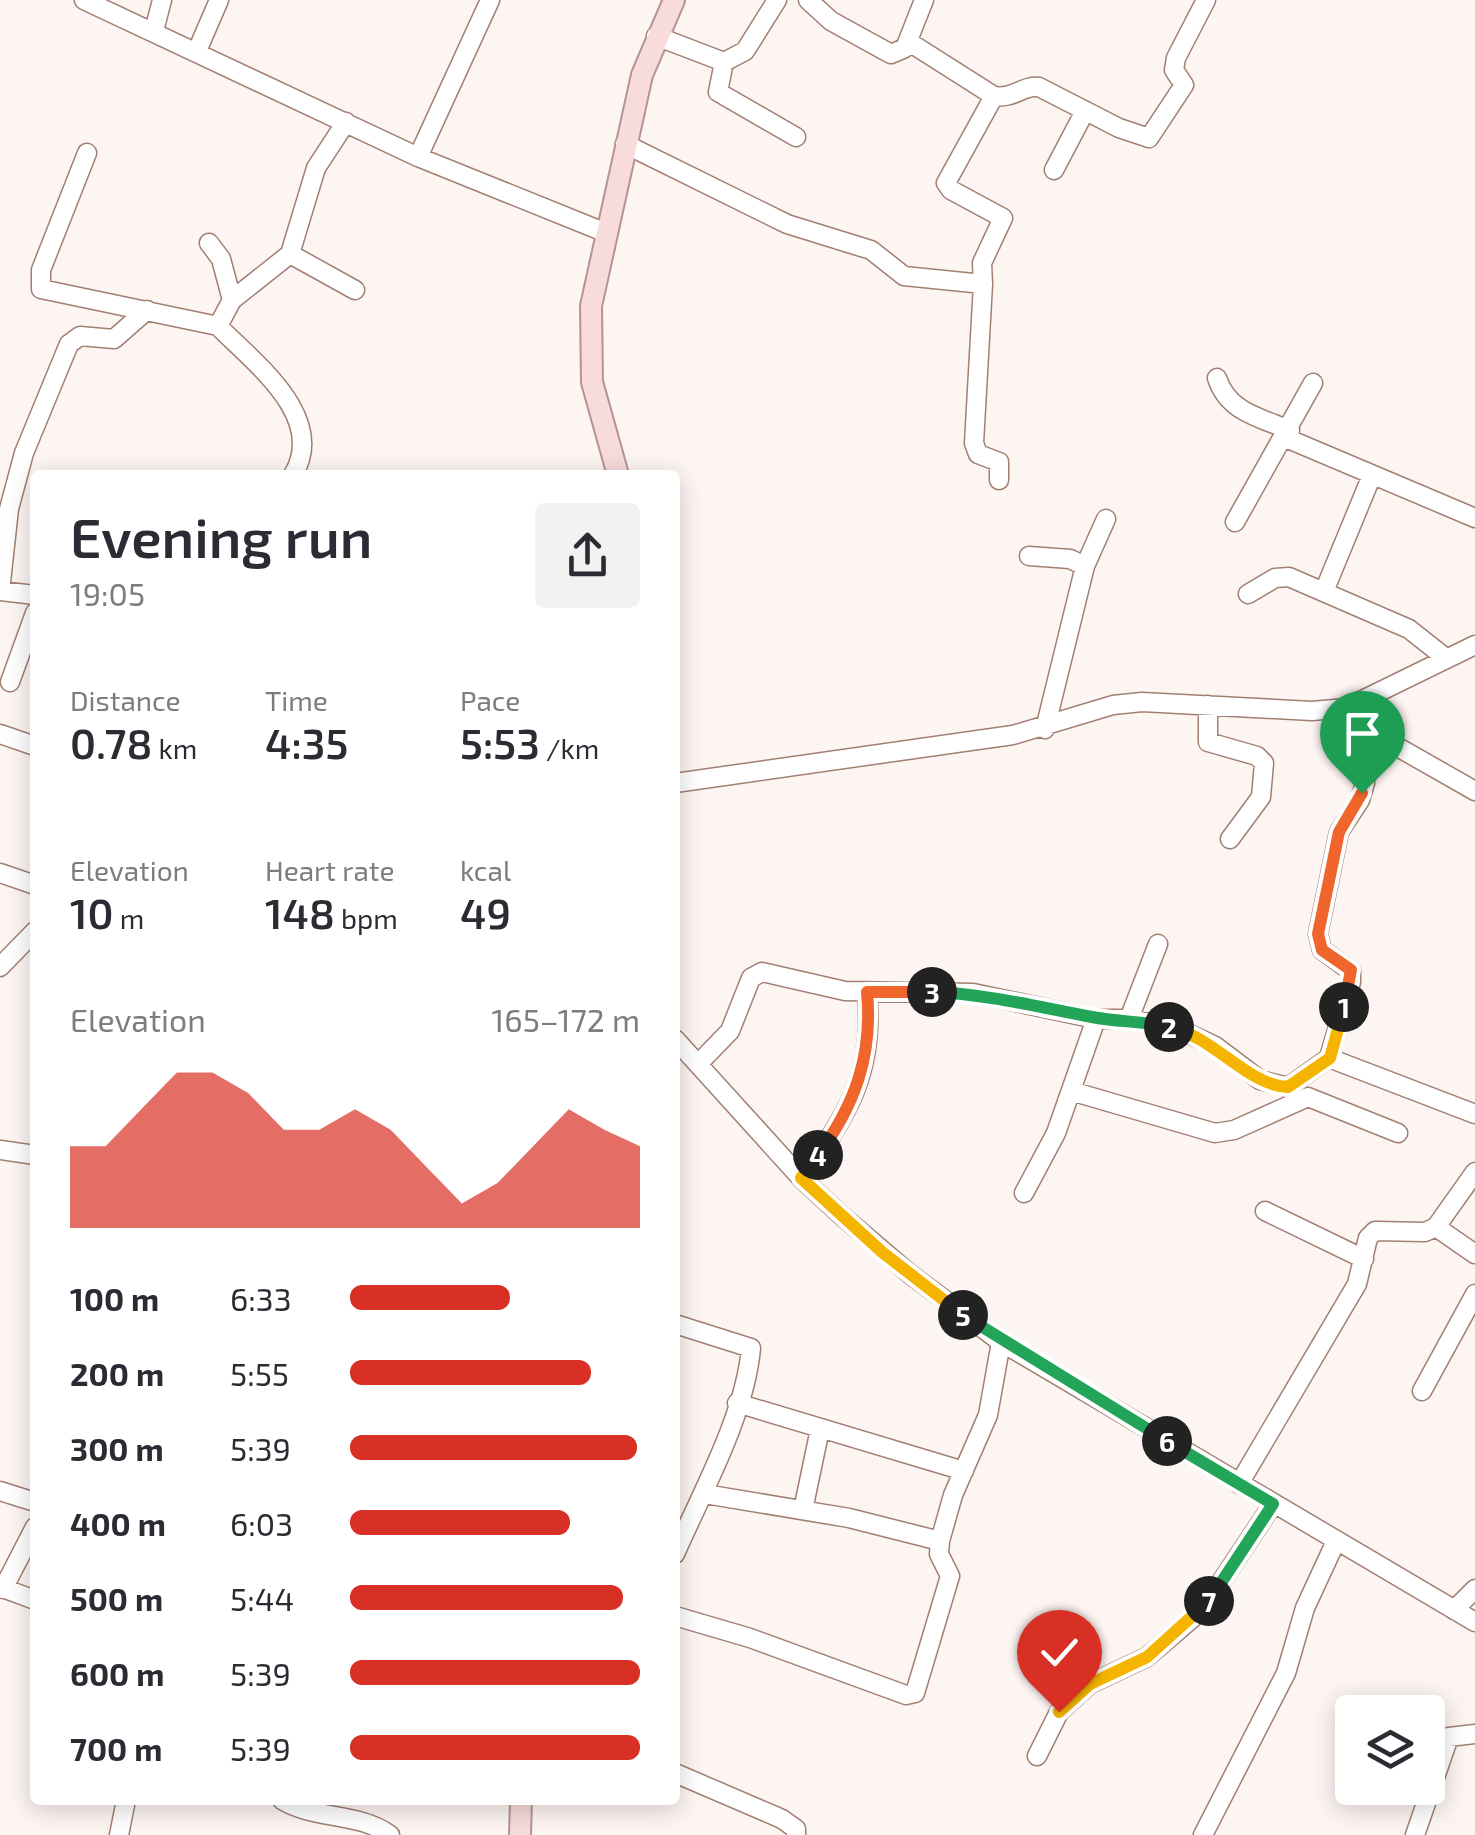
<!DOCTYPE html>
<html lang="en">
<head>
<meta charset="utf-8">
<style>
	:root { --surface:#fff; --page:#f2f2f3; --text:#2b2b33; --muted:#7c7c81; --accent:#d93025 }
	body { margin:0; font-family:"Exo 2",sans-serif; background:var(--page); color:var(--text); height:100vh; display:flex; flex-direction:column; font-size:38px; white-space:nowrap }
	* { box-sizing:border-box; margin:0 }
	p { font-size:32px; color:var(--muted) }
	.icon { flex:none; width:55px; height:55px; fill:none; stroke:currentColor; stroke-width:2; stroke-linecap:round; stroke-linejoin:round }
	.map { position:relative; flex:1; overflow:hidden }
	.side { position:absolute; left:30px; top:470px; width:650px; height:1335px; display:flex; flex-direction:column; background:var(--surface); border-radius:10px; box-shadow:0 5px 25px #0003 }
	.side>* { flex:none }
	.controls { position:absolute; left:1335px; top:1695px; display:grid; gap:20px }
	.controls a { display:grid; place-items:center; width:110px; height:110px; border-radius:10px; background:var(--surface); box-shadow:0 5px 25px #0003; font-size:50px }
	.pin { position:absolute; display:grid; place-items:center; width:85px; height:85px; color:#fff; margin:-102px -42px; border-radius:50% 50% 50% 0; rotate:-45deg; box-shadow:0 0 10px #0007 }
	.pin .icon { rotate:45deg }
	.km { position:absolute; width:50px; height:50px; margin:-25px; border-radius:50%; background:#222; color:#fff; font-size:28px; line-height:50px; text-align:center }
	.round { display:grid; place-items:center; flex:none; width:105px; height:105px; border-radius:10px; background:var(--page) }
	.overview { display:flex; align-items:center; justify-content:space-between; height:170px; padding:0 40px }
	h1 { font-size:55px; font-weight:600; line-height:75px }
	.metrics { display:grid; grid-template-columns:repeat(3,1fr); gap:15px; height:170px; padding:10px 40px }
	.metrics div { display:grid; align-content:center }
	.metrics b { font-size:42px; font-weight:600 }
	.metrics small { font-size:28px; font-weight:400 }
	.metrics p { font-size:28px }
	.chart { height:280px; padding:20px 40px }
	.chart p { display:flex; justify-content:space-between }
	.chart svg { width:100%; height:180px; margin-top:10px; fill:var(--accent); opacity:.7 }
	ul { padding:0 40px; list-style:none; font-size:32px }
	li { display:grid; grid-template-columns:160px 120px 1fr; align-items:center; height:75px }
	li i { height:25px; border-radius:12px; background:var(--accent) }
	.map>svg:first-child { display:block }
	.lines { fill:none; stroke-linecap:round; stroke-linejoin:round }
	.minor-casing { stroke:#a27f71; stroke-width:21 }
	.major-casing { stroke:#b69390; stroke-width:24 }
	.minor { stroke:#fff; stroke-width:18 }
	.major { stroke:#f7dcdb; stroke-width:20 }
	.split-1-casing { stroke:#fff; stroke-width:20 }
	.split-2-casing { stroke:#fff; stroke-width:20 }
	.split-3-casing { stroke:#fff; stroke-width:20 }
	.split-4-casing { stroke:#fff; stroke-width:20 }
	.split-5-casing { stroke:#fff; stroke-width:20 }
	.split-6-casing { stroke:#fff; stroke-width:20 }
	.split-7-casing { stroke:#fff; stroke-width:20 }
	.split-8-casing { stroke:#fff; stroke-width:20 }
	.split-1 { stroke:#f0652b; stroke-width:12 }
	.split-2 { stroke:#f5b400; stroke-width:12 }
	.split-3 { stroke:#22a559; stroke-width:12 }
	.split-4 { stroke:#f0652b; stroke-width:12 }
	.split-5 { stroke:#f5b400; stroke-width:12 }
	.split-6 { stroke:#22a559; stroke-width:12 }
	.split-7 { stroke:#22a559; stroke-width:12 }
	.split-8 { stroke:#f5b400; stroke-width:12 }
</style>
</head>
<body>
<div class="map">
<svg width="1475" height="1835" viewBox="0 0 1475 1835">
	<rect width="100%" height="100%" fill="#fdf5f2"/>
	<g class="lines">
		<g class="minor-casing">
			<path id="minor" d="M84,0L418,157L604,232
				M808,0L831,21L891,54L905,48L924,0
				M154,31L162,0
				M656,36L724,62L745,51L777,0
				M909,42L994,96L946,183L951,190L1003,218L982,263L983,284
				M197,51L219,0
				M724,62L718,92L796,137
				M994,96C1014,99 1023,85 1039,87L1119,128L1149,138L1184,85L1174,70L1176,58L1206,0
				M625,144L787,224L871,250L904,276L983,284L974,443L978,454L999,462V480
				M87,153L41,270V289L218,326
				M418,157L490,0
				M1054,170L1085,111
				M209,243L221,259L232,300
				M290,254L355,290
				M1217,378C1228,412 1260,418 1290,430
				M1286,438L1475,518
				M293,475C328,417 254,363 218,326L232,300L290,254L316,168L346,122
				M1235,522L1313,383
				M1029,556L1070,559L1085,566
				M1325,589L1372,475
				M0,591L9,509L24,453L69,344L80,336L114,339L147,310
				M0,591L35,595
				M1248,594L1275,578L1289,577L1409,629L1447,659
				M10,682L35,613
				M1208,705V742L1257,756L1264,763L1261,797L1230,839
				M1346,708L1366,729L1475,791
				M1045,729L1085,566L1106,519
				M0,734L35,746
				M675,783L1013,735L1113,705L1142,702L1312,711L1346,708L1475,645
				M0,873L35,885
				M0,967L35,931
				M1129,1019L1158,944
				M675,1039L801,1178L841,1215L910,1274L1001,1342L1475,1622
				M1329,1058L1475,1114
				M700,1062L730,1031L751,978L762,972L845,991L973,993L1096,1019H1129L1177,1028L1215,1046L1260,1080L1288,1087L1329,1058L1351,982V971L1322,950L1318,934L1339,832L1360,800L1365,783L1366,729
				M1071,1091L1215,1133L1234,1130L1308,1097L1398,1133
				M0,1150L35,1155
				M801,1178C847,1117 875,1072 867,993
				M1024,1193L1056,1133L1096,1019
				M1265,1211L1364,1259
				M1436,1227L1475,1254
				M675,1324L751,1348C745,1416 702,1492 675,1554
				M1422,1391L1475,1294
				M737,1403L964,1471
				M1239,1484L1357,1284L1368,1238L1375,1231L1425,1232L1436,1227L1475,1172
				M0,1491L35,1502
				M705,1494L849,1518L940,1541
				M803,1510L820,1429
				M0,1587L35,1600
				M3,1589L35,1527
				M1454,1610L1475,1589
				M675,1616L750,1638L906,1695L915,1693L950,1576L939,1554L940,1541L953,1495L988,1415L1001,1342
				M1037,1756L1059,1712L1090,1684L1147,1657L1203,1609L1273,1504
				M675,1773L782,1819L796,1829V1835
				M282,1800C315,1820 359,1812 390,1835
				M119,1835L126,1800
				M1203,1835L1286,1673L1305,1608L1336,1541
				M1415,1835L1449,1737L1475,1734"/>
		</g>
		<g class="major-casing">
			<path id="major" d="M618,475L592,382L591,306L642,75L674,0
				M520,1835L521,1800"/>
		</g>
		<use href="#minor" class="minor"/>
		<use href="#major" class="major"/>
	</g>
	<g class="lines">
		<g class="split-1-casing">
			<path id="split-1" d="M1344,1007L1351,970L1322,950L1318,934L1339,832L1362,793"/>
		</g>
		<g class="split-2-casing">
			<path id="split-2" d="M1169,1027C1214,1036 1246,1085 1288,1087L1330,1058L1344,1007"/>
		</g>
		<g class="split-3-casing">
			<path id="split-3" d="M932,992C987,994 1038,1007 1092,1017C1117,1022 1143,1021 1169,1027"/>
		</g>
		<g class="split-4-casing">
			<path id="split-4" d="M818,1155C855,1105 873,1055 867,992H932"/>
		</g>
		<g class="split-5-casing">
			<path id="split-5" d="M818,1155L801,1178L882,1252L963,1315"/>
		</g>
		<g class="split-6-casing">
			<path id="split-6" d="M963,1315L1167,1441"/>
		</g>
		<g class="split-7-casing">
			<path id="split-7" d="M1167,1441L1273,1504L1209,1601"/>
		</g>
		<g class="split-8-casing">
			<path id="split-8" d="M1059,1712L1090,1684L1147,1657L1209,1601"/>
		</g>
		<use href="#split-1" class="split-1"/>
		<use href="#split-2" class="split-2"/>
		<use href="#split-3" class="split-3"/>
		<use href="#split-4" class="split-4"/>
		<use href="#split-5" class="split-5"/>
		<use href="#split-6" class="split-6"/>
		<use href="#split-7" class="split-7"/>
		<use href="#split-8" class="split-8"/>
	</g>
</svg>
<div class="controls">
<a><svg class="icon" aria-label="layers" viewBox="0 0 24 24"><path d="M12 4l9 5-9 5-9-5zM3 14l9 5 9-5"/></svg></a>
</div>
<div class="pin" style="left:1362px;top:793px;background:#1e9e55"><svg class="icon" aria-label="arrive" viewBox="0 0 24 24"><path d="M6 21V4h12l-3 4 3 4H6"/></svg></div>
<div class="pin" style="left:1059px;top:1712px;background:#d93025"><svg class="icon" aria-label="check" viewBox="0 0 24 24"><path d="M5 12l5 5 9-10"/></svg></div>
<b class="km" style="left:1344px;top:1007px">1</b>
<b class="km" style="left:1169px;top:1027px">2</b>
<b class="km" style="left:932px;top:992px">3</b>
<b class="km" style="left:818px;top:1155px">4</b>
<b class="km" style="left:963px;top:1315px">5</b>
<b class="km" style="left:1167px;top:1441px">6</b>
<b class="km" style="left:1209px;top:1601px">7</b>
<section class="side">
<div class="overview"><div><h1>Evening run</h1><p>19:05</p></div><a class="round"><svg class="icon" aria-label="share" viewBox="0 0 24 24"><path d="M12 15V3M7 8l5-5 5 5M5 13v7h14v-7"/></svg></a></div>
<div class="metrics">
<div><p>Distance</p><b>0.78<small> km</small></b></div>
<div><p>Time</p><b>4:35</b></div>
<div><p>Pace</p><b>5:53<small> /km</small></b></div>
</div>
<div class="metrics">
<div><p>Elevation</p><b>10<small> m</small></b></div>
<div><p>Heart rate</p><b>148<small> bpm</small></b></div>
<div><p>kcal</p><b>49</b></div>
</div>
<div class="chart"><p><span>Elevation</span>165–172 m</p>
<svg viewBox="0 0 160 44" preserveAspectRatio="none"><path d="M0 44V24L10 24L20 15L30 6L40 6L50 11L60 20L70 20L80 15L90 20L100 29L110 38L120 33L130 24L140 15L150 20L160 24V44z"/></svg>
</div>
<ul>
<li><b>100 m</b>6:33<i style="width:55%"></i></li>
<li><b>200 m</b>5:55<i style="width:83%"></i></li>
<li><b>300 m</b>5:39<i style="width:99%"></i></li>
<li><b>400 m</b>6:03<i style="width:76%"></i></li>
<li><b>500 m</b>5:44<i style="width:94%"></i></li>
<li><b>600 m</b>5:39<i style="width:100%"></i></li>
<li><b>700 m</b>5:39<i style="width:100%"></i></li>
</ul>
</section>
</div>
</body>
</html>
